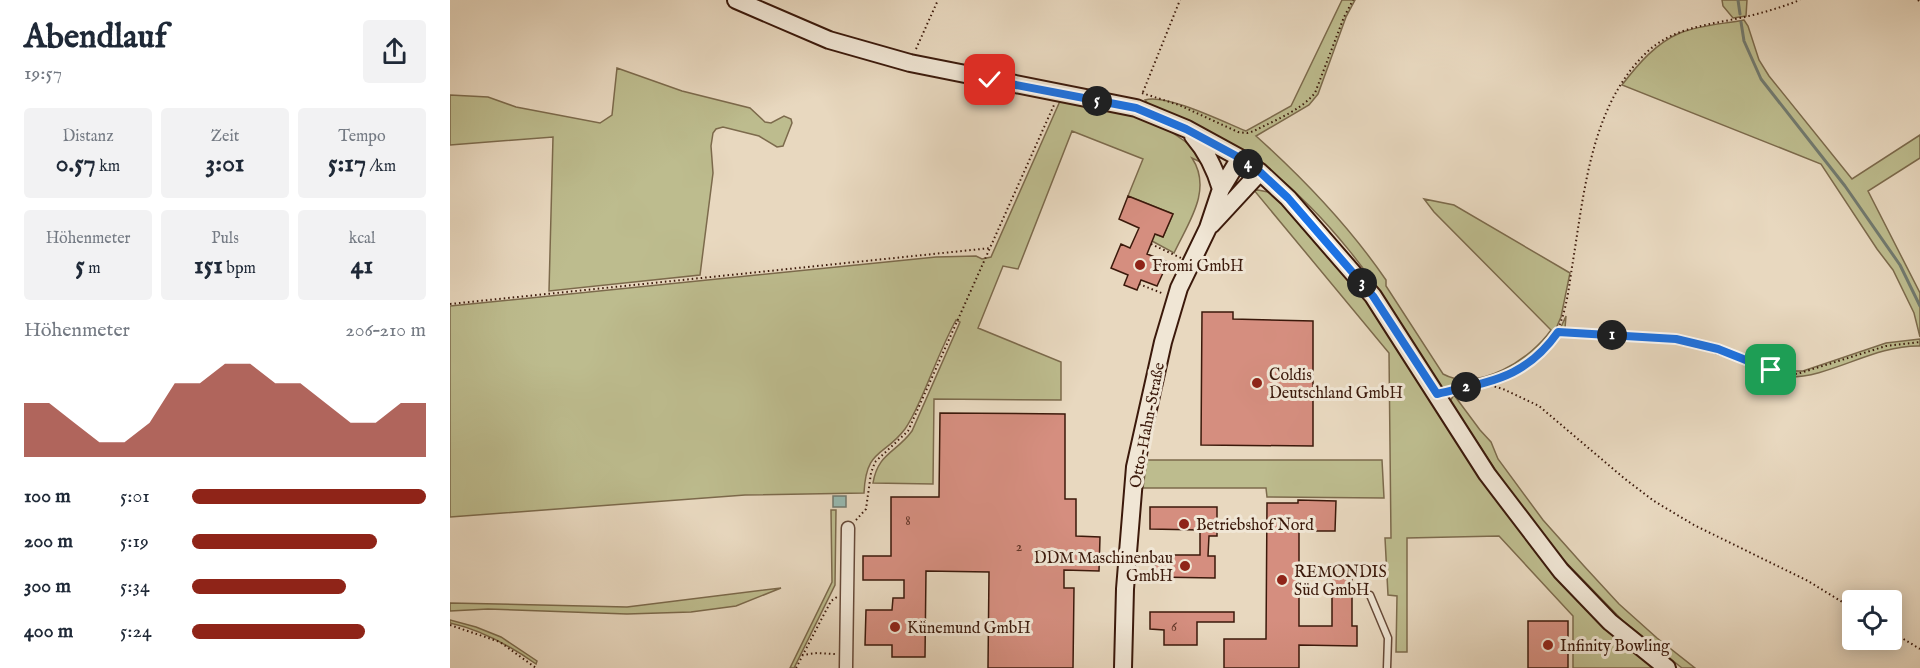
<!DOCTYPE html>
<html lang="de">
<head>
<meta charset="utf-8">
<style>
	:root { --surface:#fff; --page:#f2f2f3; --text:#1f2937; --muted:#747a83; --accent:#8f2418 }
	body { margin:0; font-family:"IM FELL English",serif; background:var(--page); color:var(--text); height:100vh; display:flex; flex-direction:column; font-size:22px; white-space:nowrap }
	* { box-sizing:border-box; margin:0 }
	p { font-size:20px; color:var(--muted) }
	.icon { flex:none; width:33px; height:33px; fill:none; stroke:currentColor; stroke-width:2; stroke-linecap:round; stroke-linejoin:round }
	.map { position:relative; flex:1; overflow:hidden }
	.sheet { display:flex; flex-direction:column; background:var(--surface); width:450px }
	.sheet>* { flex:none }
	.buttons { position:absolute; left:1392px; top:590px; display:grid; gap:12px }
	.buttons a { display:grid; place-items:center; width:60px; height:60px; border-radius:6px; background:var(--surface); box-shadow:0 3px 15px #0003; font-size:30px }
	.pin { position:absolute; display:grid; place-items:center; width:51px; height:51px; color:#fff; margin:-26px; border-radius:12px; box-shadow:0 3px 9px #0006 }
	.km { position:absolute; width:30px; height:30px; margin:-15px; border-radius:50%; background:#222; color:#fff; font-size:16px; line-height:30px; text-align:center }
	.round { display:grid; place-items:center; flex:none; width:63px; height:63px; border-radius:6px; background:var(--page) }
	.summary { display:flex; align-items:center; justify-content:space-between; height:102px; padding:0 24px }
	h1 { font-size:33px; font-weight:800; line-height:45px }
	.figures { display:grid; grid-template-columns:repeat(3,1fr); gap:9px; height:102px; padding:6px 24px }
	.figures div { display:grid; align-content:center; border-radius:6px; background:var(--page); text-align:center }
	.figures b { font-size:26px; font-weight:800 }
	.figures small { font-size:16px; font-weight:400 }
	.figures p { font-size:16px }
	.chart { height:168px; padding:12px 24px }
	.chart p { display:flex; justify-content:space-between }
	.chart svg { width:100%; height:108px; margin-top:6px; fill:var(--accent); opacity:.7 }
	ul { padding:0 24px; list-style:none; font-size:20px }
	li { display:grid; grid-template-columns:96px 72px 1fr; align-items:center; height:45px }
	li i { height:15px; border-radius:8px; background:var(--accent) }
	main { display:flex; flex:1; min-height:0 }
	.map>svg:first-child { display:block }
	.green { fill:#bdbc8e; stroke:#7c6a4c; stroke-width:1.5 }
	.water { fill:#97bab2; stroke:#727a6f; stroke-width:1.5 }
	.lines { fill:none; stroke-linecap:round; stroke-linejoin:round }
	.stream { stroke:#727a6f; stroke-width:3 }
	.building { fill:#d58e7f; stroke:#3b190b; stroke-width:1.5 }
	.lane-casing { stroke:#664938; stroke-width:9 }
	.street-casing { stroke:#664938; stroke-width:15 }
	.secondary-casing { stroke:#3b190b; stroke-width:20 }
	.path { stroke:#3b190b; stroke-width:2; stroke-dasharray:1.5 3; stroke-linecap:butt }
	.lane { stroke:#f0e6d5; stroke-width:6 }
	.street { stroke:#f0e6d5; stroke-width:12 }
	.secondary { stroke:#f0e6d5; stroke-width:16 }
	.route-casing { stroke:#fff; stroke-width:12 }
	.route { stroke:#1a73e8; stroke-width:8 }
	.poi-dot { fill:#8f2418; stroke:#f0e6d5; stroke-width:2 }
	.labels { text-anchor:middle; stroke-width:6; stroke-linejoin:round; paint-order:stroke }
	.number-label { font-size:14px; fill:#623628 }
	.poi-label { font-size:16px; fill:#3b190b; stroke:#f0e6d5; text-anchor:start }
	.street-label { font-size:16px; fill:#3b190b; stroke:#f0e6d5 }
</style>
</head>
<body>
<main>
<section class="sheet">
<div class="summary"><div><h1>Abendlauf</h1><p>19:57</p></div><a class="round"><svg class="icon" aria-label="share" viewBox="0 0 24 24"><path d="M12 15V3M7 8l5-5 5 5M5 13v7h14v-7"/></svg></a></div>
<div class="figures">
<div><p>Distanz</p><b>0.57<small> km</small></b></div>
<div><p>Zeit</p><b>3:01</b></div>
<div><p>Tempo</p><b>5:17<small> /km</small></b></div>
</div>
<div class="figures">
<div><p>Höhenmeter</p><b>5<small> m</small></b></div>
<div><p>Puls</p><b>151<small> bpm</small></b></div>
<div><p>kcal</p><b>41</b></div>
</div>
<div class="chart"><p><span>Höhenmeter</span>206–210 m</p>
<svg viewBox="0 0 160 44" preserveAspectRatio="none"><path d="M0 44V22L10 22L20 30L30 38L40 38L50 30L60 14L70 14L80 6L90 6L100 14L110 14L120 22L130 30L140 30L150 22L160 22V44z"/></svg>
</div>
<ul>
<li><b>100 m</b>5:01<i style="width:100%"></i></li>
<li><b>200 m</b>5:19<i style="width:79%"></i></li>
<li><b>300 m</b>5:34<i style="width:66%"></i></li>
<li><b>400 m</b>5:24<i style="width:74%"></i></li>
</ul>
</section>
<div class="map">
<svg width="1470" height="668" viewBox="0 0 1470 668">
	<rect width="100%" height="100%" fill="#e8d8bf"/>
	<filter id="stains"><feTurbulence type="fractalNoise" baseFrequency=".00333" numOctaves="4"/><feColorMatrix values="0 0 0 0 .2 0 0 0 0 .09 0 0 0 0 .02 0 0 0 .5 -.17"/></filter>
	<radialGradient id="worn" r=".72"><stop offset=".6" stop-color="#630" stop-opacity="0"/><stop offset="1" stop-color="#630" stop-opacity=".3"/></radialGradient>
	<path class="green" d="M892,0H905L896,17L868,94L859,105L806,136C855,180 899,226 936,280V286L993,374C1028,393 1081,359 1101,330L984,212L974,199L1004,205L1120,273L1111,317L1104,333L1089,352L1075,364L1046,379L997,390L991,389C936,294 872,196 775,140C751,126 726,117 700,107L695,100C715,93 774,122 796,131L841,106Z
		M1272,0H1297L1296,16L1283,18L1273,6Z
		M1294,20L1298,26L1309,60L1319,76L1402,179L1470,135V158L1418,191L1470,293V337L1464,313L1443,270L1427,249L1371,164L1172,85C1188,64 1206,43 1230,33C1250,25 1273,24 1294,20Z
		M167,68L232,91L300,108L315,122L321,123L334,116L341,119L342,123L333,146L327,147L309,136L273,127L266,129L263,133L261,146L263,173L250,275L99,291L103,137L0,145V95L38,97L66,107L150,123L162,115Z
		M610,101L662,109L710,124L743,147L761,167L742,158C763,190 738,223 724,253L702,241L703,233L713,237L723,214L678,196L693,159L622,131L568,269L553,266L528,328L611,362V400L484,399L483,484L423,483C428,453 446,453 462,431L510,322L506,320C493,344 483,371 472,396C467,407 462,419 455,429C434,457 416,448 414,493L295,495L0,517V306L486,257L526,256L532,259L541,257Z
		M803,189L818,192L832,203L912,293L1045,497L1208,668H1123V616L1049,536L957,538V652H946L947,596L938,595L935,538H941L939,353Z
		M1116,316L1115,328L1236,337L1258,343L1335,371H1353L1436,343L1470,339V346C1423,345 1380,378 1338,377L1236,344L1121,335L1112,336L1105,340Z
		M1004,395L1030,430L1041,442L1048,459L1093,520L1134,566L1169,604L1207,638L1245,668H1232L1172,620L1105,551L1071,509L1000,401Z
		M697,460H932L934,498L817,497L816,488H693Z
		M381,510H386L385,585L344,668H340L382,582Z
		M331,588L286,606L241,612L177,614L38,609L0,611V603L177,607Z
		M0,620L26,627L51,637L87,661L86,664C59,645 32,630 0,623Z"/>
	<path class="water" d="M383,496H396V507H383Z"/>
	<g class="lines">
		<path class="stream" d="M1288,0L1290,14
			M1291,22L1294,41L1311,79L1395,186L1450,265L1470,306"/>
	</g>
	<path class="building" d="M678,196L723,214L713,237L705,234L697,254L718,262L707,286L691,280L687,290L674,285L678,275L661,268L671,244L680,248L689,228L669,219Z
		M752,312H783V319L863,321V446L751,445Z
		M490,413L615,414V499H626V536L650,537L649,571L614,570V588H624L623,668H538L539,572L476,571L475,657H442V645H415L416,610H442L443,598H454V580H413V556H441V497H489Z
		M848,500L886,501L885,531H849V626H882V578H902V626H907V646L849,645V668H774V639H816L817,503H848Z
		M700,507H767V536H759L758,556H765V578L705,577V555H750V530L700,529Z
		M700,612H784V622H747V645H714V630L700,629Z
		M1078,621H1118V668H1078Z"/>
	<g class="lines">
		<g class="lane-casing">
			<path id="lane" d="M920,595L938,638L937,668"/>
		</g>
		<g class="street-casing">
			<path id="street" d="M396,668L398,528"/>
		</g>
		<g class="secondary-casing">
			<path id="secondary" d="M286,0L379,40L460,63L686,108L737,129L790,158L810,172L838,198L923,296L1037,474L1111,571L1160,622L1217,668
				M743,136C757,152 765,169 771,189
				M761,225L810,172
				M673,668L675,589L685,467L713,342L729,288L758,228L771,189L790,158"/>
		</g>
		<path class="path" d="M1468,0L1470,2
			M466,49L488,0
			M693,92L730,0
			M692,93L729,105L788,132L797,133L804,131C825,120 850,111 865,93L894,17L903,0
			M701,244L731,258
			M689,284L714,294
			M0,304L541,248
			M1108,332L1226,339L1268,349L1321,370L1347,374L1436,346L1470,342
			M1036,384L1053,389L1089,406L1175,479L1204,501L1244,525L1358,581L1402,608
			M999,391C1035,382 1070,378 1096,348C1115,326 1118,294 1122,267C1134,195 1140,109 1194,55C1223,25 1264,25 1303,15C1319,11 1335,6 1350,0
			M406,520L416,509L421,473L425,462L458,431L604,105
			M649,555L664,556
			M0,625L50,642L86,668
			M1442,632L1470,649
			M352,655L367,653L385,654
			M346,668L381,601L387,597"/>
		<use href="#lane" class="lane"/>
		<use href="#street" class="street"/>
		<use href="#secondary" class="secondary"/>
	</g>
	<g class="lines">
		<g class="route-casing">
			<path id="route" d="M540,80L686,108L736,129L790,158L810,172L838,198L923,296L987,394C1039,381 1074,380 1108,332L1226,339L1268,349L1321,370"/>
		</g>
		<use href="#route" class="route"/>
	</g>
	<g class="poi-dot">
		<circle cx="690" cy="265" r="6"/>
		<circle cx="807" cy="383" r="6"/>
		<circle cx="734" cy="524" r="6"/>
		<circle cx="735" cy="566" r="6"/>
		<circle cx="832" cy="580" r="6"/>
		<circle cx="445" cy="627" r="6"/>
		<circle cx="1098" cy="645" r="6"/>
	</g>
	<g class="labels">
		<g class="number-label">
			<text x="458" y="525">8</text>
			<text x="569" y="551">2</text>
			<text x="724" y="631">6</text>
		</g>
		<g class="poi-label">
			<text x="702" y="271">Fromi GmbH</text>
			<text x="819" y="380">Coldis<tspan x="819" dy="18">Deutschland GmbH</tspan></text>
			<text x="746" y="530">Betriebshof Nord</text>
			<text x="723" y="563" text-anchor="end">DDM Maschinenbau<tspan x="723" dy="18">GmbH</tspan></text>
			<text x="844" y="577">REMONDIS<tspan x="844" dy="18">Süd GmbH</tspan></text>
			<text x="457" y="633">Künemund GmbH</text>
			<text x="1110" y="651">Infinity Bowling</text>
		</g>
		<g class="street-label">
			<text transform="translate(696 425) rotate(-79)" y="6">Otto-Hahn-Straße</text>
		</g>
	</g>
	<rect width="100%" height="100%" filter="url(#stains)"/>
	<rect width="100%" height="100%" fill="url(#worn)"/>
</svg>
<div class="buttons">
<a><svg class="icon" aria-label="locate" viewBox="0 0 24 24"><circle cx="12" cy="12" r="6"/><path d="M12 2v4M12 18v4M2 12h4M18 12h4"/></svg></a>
</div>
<div class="pin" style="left:1321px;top:370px;background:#1e9e55"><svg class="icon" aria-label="arrive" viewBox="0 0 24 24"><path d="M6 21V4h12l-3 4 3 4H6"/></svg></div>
<div class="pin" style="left:540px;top:80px;background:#d93025"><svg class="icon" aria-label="check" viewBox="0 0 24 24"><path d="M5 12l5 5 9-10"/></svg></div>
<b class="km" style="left:1162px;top:335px">1</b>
<b class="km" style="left:1016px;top:387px">2</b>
<b class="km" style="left:912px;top:283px">3</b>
<b class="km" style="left:798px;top:164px">4</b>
<b class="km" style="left:647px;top:101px">5</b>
</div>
</main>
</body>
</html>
